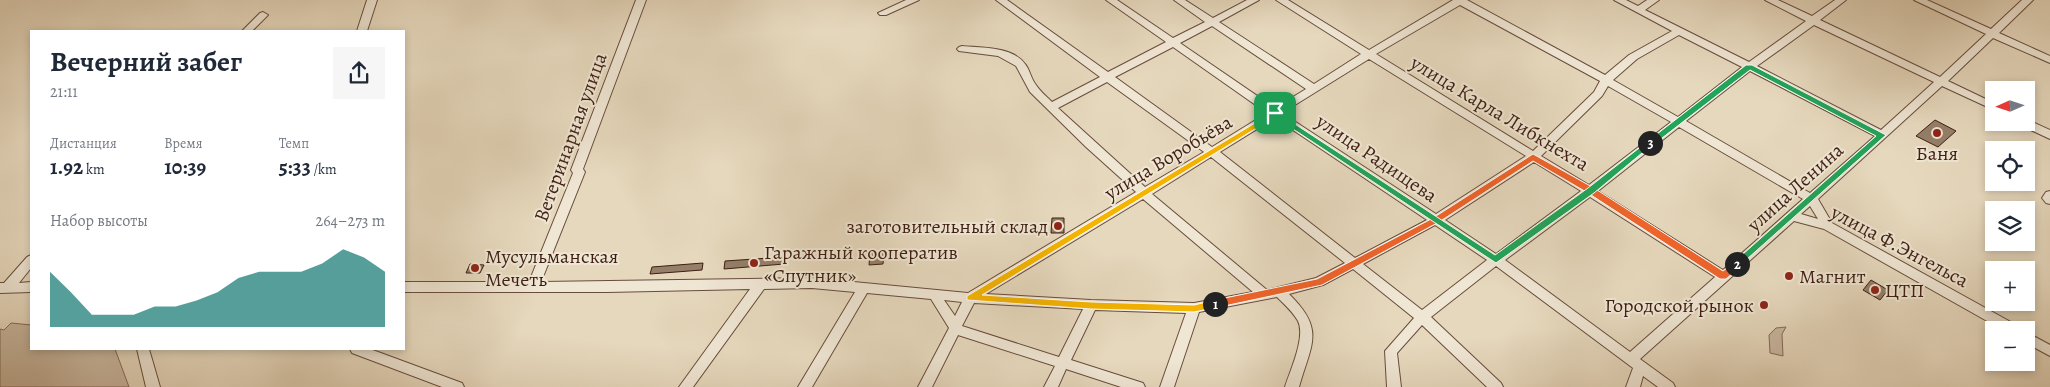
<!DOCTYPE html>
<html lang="ru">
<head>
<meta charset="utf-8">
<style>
	:root { --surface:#fff; --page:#f6f6f7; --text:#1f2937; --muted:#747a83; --accent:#0f766e }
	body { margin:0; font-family:Alegreya,serif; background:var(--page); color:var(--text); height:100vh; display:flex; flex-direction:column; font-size:19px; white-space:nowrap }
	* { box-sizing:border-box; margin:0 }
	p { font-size:16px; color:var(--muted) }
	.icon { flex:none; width:28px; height:28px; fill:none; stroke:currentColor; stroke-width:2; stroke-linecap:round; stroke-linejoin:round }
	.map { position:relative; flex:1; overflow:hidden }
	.side { position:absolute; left:30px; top:30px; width:375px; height:320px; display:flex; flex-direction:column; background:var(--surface); border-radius:0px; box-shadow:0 2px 8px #0003 }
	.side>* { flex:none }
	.needle { width:32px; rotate:267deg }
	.tools { position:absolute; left:1985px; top:81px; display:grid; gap:10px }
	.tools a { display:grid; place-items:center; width:50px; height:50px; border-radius:0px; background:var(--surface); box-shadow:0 2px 8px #0003; font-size:25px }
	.pin { position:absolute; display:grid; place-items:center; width:42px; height:42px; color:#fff; margin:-21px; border-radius:10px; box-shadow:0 2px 8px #0006 }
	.km { position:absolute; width:25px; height:25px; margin:-12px; border-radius:50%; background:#222; color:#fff; font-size:14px; line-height:25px; text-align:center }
	.round { display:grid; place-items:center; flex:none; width:52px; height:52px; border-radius:0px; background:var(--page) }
	.head { display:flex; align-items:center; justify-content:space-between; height:85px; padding:0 20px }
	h1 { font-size:28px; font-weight:700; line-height:38px }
	.figures { display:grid; grid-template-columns:repeat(3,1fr); gap:8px; height:85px; padding:5px 20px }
	.figures div { display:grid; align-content:center }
	.figures b { font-size:21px; font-weight:700 }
	.figures small { font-size:14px; font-weight:400 }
	.figures p { font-size:14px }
	.chart { height:140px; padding:10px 20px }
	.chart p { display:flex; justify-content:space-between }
	.chart svg { width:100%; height:90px; margin-top:5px; fill:var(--accent); opacity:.7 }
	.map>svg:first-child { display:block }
	.green { fill:#c9b8a0; stroke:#846b58 }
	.building { fill:#957f6a; stroke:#3e1e11 }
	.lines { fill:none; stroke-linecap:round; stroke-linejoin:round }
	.minor-casing { stroke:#684c3c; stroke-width:2 }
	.minor { fill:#efe6d4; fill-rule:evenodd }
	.split-1 { fill:#f5b400; stroke:#fff }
	.split-2 { fill:#f0652b; stroke:#fff }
	.split-3 { fill:#22a559; stroke:#fff }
	.split-4 { fill:#22a559; stroke:#fff }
	.poi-dot { fill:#8f2418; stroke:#efe6d4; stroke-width:2 }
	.labels { text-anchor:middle; stroke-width:4; stroke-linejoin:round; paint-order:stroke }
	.street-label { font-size:20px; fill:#3e1e11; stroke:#efe6d4 }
	.poi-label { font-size:20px; fill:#3e1e11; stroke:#efe6d4; text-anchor:start }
</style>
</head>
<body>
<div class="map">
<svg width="2050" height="387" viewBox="0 0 2050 387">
	<rect width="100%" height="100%" fill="#e6d8bd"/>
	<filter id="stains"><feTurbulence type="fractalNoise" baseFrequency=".004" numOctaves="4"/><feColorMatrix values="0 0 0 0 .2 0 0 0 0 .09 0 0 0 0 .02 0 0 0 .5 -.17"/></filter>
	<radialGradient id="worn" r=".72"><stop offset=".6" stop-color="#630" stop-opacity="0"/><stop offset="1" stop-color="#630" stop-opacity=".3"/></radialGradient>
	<path class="green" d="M11,323L31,325V349H115L129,387H0V329L4,330Z
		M1786,327L1782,334L1783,356L1770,353L1769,335L1776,328Z"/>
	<path class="building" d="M1935,120L1956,131L1938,147L1916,136Z
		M1052,218H1064V233H1051Z
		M884,252L883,264L869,265L870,253Z
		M784,257V264L724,269L725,261Z
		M703,263L702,270L650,274L652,267Z
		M470,264L484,265L480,273H466Z
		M1871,280L1888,290L1880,300L1863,290Z"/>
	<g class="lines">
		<g class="minor-casing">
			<path id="minor" d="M367,0H377L367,31H357Z
				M636,0H646L583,169L585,172L541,282L812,278L968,293L1136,192L1086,147L1030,92L1016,66L998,56L959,51L957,49L959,47L962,46C981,48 1012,46 1025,64C1030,70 1031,79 1036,85C1040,91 1047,97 1052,102L1100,77L996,0H1007L1108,72L1166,42L1106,0H1117L1173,38L1205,22L1174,0H1185L1213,18L1247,0H1259L1219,22L1314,84L1361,54L1276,0H1288L1369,50L1453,0H1467L1605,75L1629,55L1672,31L1614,0H1626L1638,6L1647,0H1659L1645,10L1749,62L1806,21L1765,0H1778L1812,16L1835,0H1846L1820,20L1940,77L1986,34L1914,0H1927L1991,29L2022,0H2033L1999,33L2050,56V63L1993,38L1948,81L1994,103V110L1942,86L1818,199L1832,223L2018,326L2020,330H2003L1824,229L1794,221L1640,359L1673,383L1675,387H1658L1643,376L1640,387H1626L1633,368L1496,266L1431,317L1501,383L1503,387H1487L1422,325L1397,353L1401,387H1387L1385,351L1414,318L1353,269L1323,285L1289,294C1326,330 1311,344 1299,387H1285C1290,371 1306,337 1298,321C1293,312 1284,304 1277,297L1199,312L1174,387H1160L1186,313L1095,310L1071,360L1143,383L1145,387H1121L1066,369L1058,387H1044L1055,366L958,335L932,387H918L949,328L931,299L867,293L812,387H798L855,292L812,288L764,289L693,387H679L750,289L607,292H404V282H529L573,173L571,170ZM1460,5L1600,81L1594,92L1533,151L1376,54ZM1814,25L1934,82L1881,130L1757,66ZM1212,26L1306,89L1275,108L1180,43ZM1679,35L1742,67L1678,117L1613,80L1637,59ZM1173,47L1267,113L1212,147L1115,77ZM1369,59L1526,156L1436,214L1282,113ZM1750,71L1875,136L1810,193L1686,121ZM1107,82L1204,152L1145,187L1058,108ZM1608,86L1671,122L1589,185L1541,156L1602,96ZM1275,118L1427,220L1355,258L1220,152ZM1679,127L1803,199L1723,270L1598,191ZM1211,157L1345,263L1316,278L1267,290L1152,194ZM1534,162L1581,191L1496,254L1445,220ZM1590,197L1715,277L1630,352L1505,260ZM1143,199L1253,292L1194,303L1091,300L986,294ZM1810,206L1818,219L1801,214ZM1435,225L1487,260L1422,310L1363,264ZM944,300L962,302L955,316ZM974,303L1083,309L1059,357L962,326Z
				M906,0H919L886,15H880L878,13Z
				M263,12L268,15L252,31H242L260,13Z
				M2026,119L2050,130V139L2020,125L2019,122H2026Z
				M2050,191V204L2046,203L2042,198L2046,192Z
				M31,255V268L19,283L31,282V292L0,293V283H4L27,257Z
				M2026,332L2050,345V356L2026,343Z
				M137,349H149L160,387H146Z
				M350,349H370L462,383L464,387H442L352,353Z"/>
		</g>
		<use href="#minor" class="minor"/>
	</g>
	<path class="split-1" d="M1275,111L1279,113L1278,115L982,295L1091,302L1194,305L1215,300L1218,302V307L1194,312L1091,309L967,300V296Z"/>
	<path class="split-2" d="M1533,154L1594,188L1723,271L1737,261L1740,262V267L1726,279H1720L1588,193L1533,161L1439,222L1322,285L1215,308L1211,304L1215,300L1317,279L1433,218Z"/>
	<path class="split-3" d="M1746,65H1752L1886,135L1737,268L1734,267V262L1876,136L1750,70L1653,145H1648V141Z"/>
	<path class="split-4" d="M1275,111L1495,255L1588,188L1648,141L1650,140L1654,143L1594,193L1496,263L1272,115L1271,113Z"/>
	<g class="poi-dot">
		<circle cx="1937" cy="133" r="5"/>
		<circle cx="1058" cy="226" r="5"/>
		<circle cx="754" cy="263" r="5"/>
		<circle cx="475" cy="268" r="5"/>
		<circle cx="1789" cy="276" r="5"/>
		<circle cx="1875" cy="290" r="5"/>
		<circle cx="1764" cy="305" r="5"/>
	</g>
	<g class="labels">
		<g class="street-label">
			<text transform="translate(1500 113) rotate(31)" y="7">улица Карла Либкнехта</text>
			<text transform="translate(570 137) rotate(-70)" y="7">Ветеринарная улица</text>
			<text transform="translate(1168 157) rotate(-31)" y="7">улица Воробьёва</text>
			<text transform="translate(1377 158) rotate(34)" y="7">улица Радищева</text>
			<text transform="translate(1795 187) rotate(-42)" y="7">улица Ленина</text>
			<text transform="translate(1900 246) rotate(28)" y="7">улица Ф.Энгельса</text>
		</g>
		<g class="poi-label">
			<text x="1937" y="160" text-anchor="middle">Баня</text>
			<text x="1048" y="233" text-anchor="end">заготовительный склад</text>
			<text x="764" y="259">Гаражный кооператив<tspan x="764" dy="23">«Спутник»</tspan></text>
			<text x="485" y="263">Мусульманская<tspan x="485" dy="23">Мечеть</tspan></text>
			<text x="1799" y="283">Магнит</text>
			<text x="1885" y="297">ЦТП</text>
			<text x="1754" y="312" text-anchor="end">Городской рынок</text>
		</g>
	</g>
	<rect width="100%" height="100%" filter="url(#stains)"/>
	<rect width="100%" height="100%" fill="url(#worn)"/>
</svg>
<div class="tools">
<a><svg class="needle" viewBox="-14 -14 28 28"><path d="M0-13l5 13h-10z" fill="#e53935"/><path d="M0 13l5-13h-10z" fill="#747a83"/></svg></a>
<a><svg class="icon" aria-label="locate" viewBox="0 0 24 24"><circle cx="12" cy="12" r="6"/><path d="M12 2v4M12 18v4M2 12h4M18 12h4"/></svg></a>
<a><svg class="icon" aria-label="layers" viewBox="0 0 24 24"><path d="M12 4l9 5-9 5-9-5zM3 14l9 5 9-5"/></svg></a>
<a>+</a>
<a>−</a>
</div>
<div class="pin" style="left:1275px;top:113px;background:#1e9e55"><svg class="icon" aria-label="arrive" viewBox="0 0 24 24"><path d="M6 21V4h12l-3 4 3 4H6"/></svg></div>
<b class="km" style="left:1215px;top:304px">1</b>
<b class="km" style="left:1737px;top:264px">2</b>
<b class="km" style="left:1650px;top:143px">3</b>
<section class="side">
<div class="head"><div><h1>Вечерний забег</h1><p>21:11</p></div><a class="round"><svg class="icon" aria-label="share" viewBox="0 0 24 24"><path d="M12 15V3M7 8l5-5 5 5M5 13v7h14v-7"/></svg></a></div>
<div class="figures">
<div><p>Дистанция</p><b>1.92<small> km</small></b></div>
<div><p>Время</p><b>10:39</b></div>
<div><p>Темп</p><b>5:33<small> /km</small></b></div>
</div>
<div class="chart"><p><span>Набор высоты</span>264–273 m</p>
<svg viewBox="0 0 160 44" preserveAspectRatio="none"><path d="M0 44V17L10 27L20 38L30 38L40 38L50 34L60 34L70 31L80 27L90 20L100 17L110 17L120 17L130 13L140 6L150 10L160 17V44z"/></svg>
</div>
</section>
</div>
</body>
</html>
